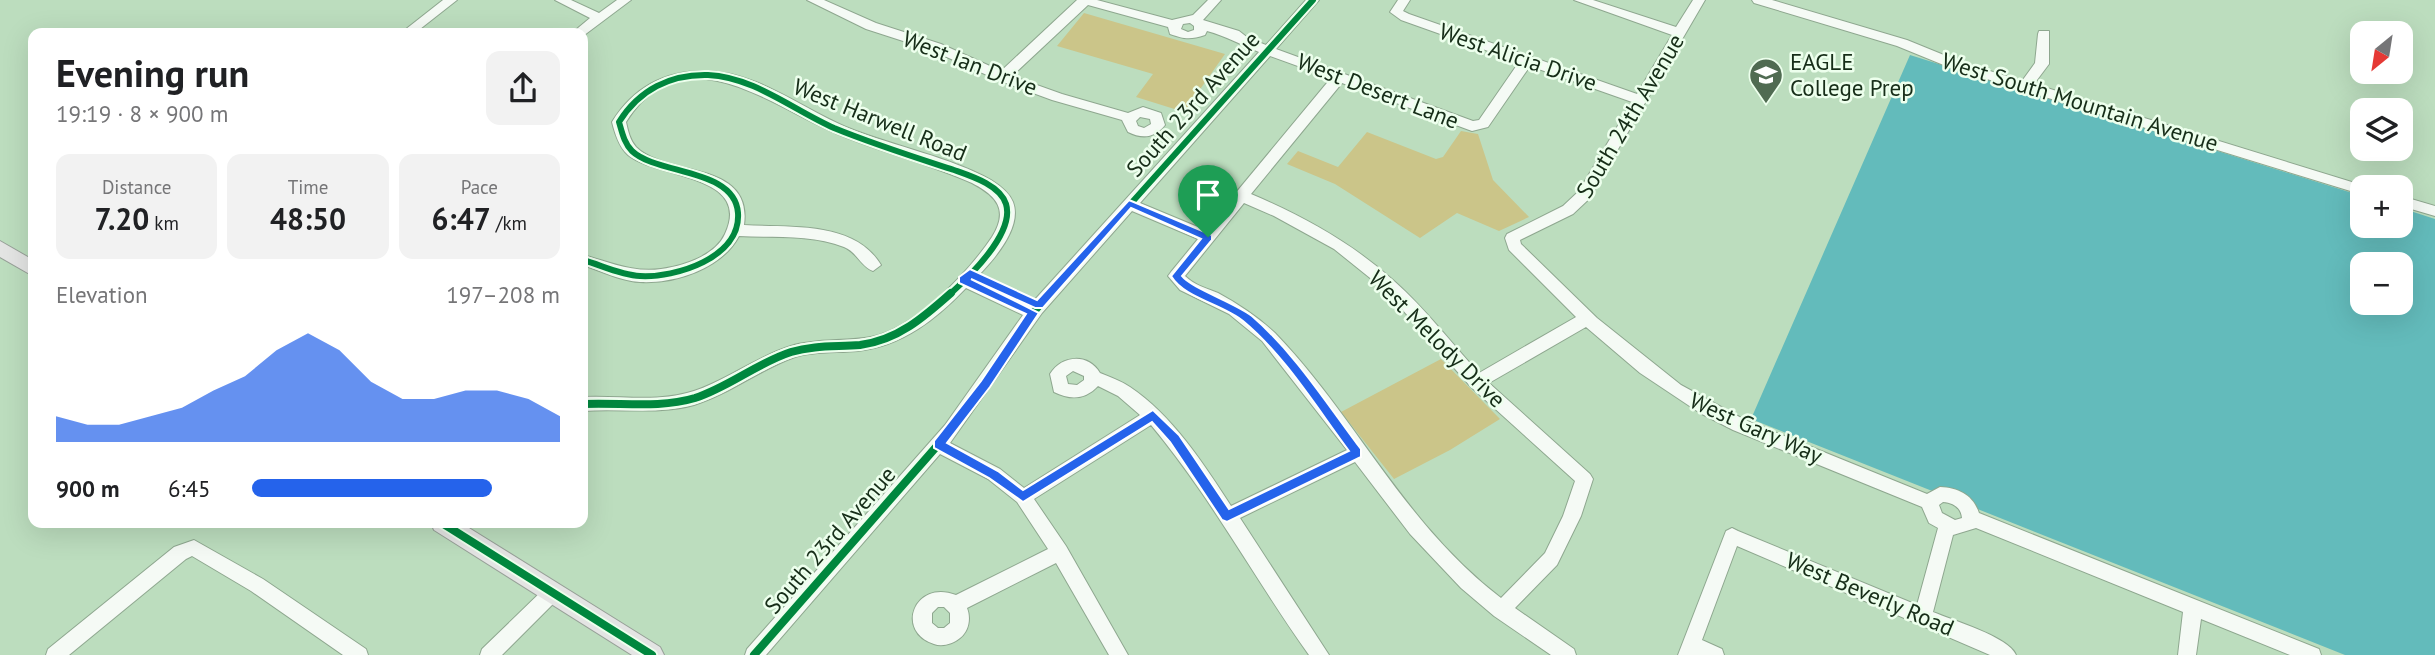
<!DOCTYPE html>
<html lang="en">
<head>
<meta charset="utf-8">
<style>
	:root { --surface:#fff; --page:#f2f2f2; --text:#202124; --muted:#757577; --accent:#2563eb }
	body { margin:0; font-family:"PT Sans",sans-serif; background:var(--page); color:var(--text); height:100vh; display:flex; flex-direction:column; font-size:26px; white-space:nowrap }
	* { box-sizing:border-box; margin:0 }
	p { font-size:23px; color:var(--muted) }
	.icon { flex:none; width:38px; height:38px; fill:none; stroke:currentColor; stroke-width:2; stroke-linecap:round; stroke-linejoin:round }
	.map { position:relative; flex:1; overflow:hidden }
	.details { position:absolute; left:28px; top:28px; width:560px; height:500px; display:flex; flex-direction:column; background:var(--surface); border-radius:14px; box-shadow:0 7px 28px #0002 }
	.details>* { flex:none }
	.needle { width:46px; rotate:210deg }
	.controls { position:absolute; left:2350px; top:21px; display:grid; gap:14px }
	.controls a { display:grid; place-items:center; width:63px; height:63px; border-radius:14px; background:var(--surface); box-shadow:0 7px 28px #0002; font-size:35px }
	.pin { position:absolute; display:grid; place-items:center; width:60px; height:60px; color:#fff; margin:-72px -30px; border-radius:50% 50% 50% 0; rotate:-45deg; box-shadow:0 0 7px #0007 }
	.pin .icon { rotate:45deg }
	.round { display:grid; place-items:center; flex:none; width:74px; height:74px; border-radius:14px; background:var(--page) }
	.head { display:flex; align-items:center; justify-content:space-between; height:119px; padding:0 28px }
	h1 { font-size:38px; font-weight:700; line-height:52px }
	.figures { display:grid; grid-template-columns:repeat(3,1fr); gap:10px; height:119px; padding:7px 28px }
	.figures div { display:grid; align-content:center; border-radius:14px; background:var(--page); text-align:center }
	.figures b { font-size:30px; font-weight:700 }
	.figures small { font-size:19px; font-weight:400 }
	.figures p { font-size:19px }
	.chart { height:196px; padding:14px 28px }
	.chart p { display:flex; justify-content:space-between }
	.chart svg { width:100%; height:126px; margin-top:7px; fill:var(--accent); opacity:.7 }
	ul { padding:0 28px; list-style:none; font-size:23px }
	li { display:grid; grid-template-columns:112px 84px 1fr; align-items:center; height:52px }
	li i { height:18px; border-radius:9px; background:var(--accent) }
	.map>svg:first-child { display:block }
	.green { fill:#cbc589 }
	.water { fill:#63bbbb; fill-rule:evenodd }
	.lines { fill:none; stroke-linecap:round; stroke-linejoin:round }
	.minor-casing { stroke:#8ea78f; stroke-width:2 }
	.major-casing { stroke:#97a098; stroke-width:2 }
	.minor { fill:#f5faf5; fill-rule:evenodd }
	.major { fill:#e3e4e3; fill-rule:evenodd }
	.cycleway-far1-casing { stroke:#edffed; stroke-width:10 }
	.cycleway-casing { stroke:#edffed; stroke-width:12 }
	.cycleway-far1 { stroke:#00873e; stroke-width:6 }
	.cycleway { stroke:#00873e; stroke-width:8 }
	.route { fill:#2563eb; stroke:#fff; stroke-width:2; fill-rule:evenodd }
	.labels { text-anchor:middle; stroke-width:5; stroke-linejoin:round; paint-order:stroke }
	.street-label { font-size:23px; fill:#162d18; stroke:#edffed }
	.poi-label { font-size:23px; fill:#162d18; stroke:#edffed; text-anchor:start }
</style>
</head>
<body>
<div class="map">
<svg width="2435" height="655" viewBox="0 0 2435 655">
	<rect width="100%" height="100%" fill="#bcddbe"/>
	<path class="green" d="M1084,13L1225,54L1184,112L1136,97L1153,74L1057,46Z
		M1461,131L1478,134L1493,180L1529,217L1499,231L1457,213L1420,238L1335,184L1287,164L1298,151L1338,167L1367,132L1436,159L1443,157Z
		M1441,359L1500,419L1450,450L1394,479L1341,412Z"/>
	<path class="water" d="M1910,55L2362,196V226H2401V208L2435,219V655H2345L1751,419ZM2362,264H2401V303H2362Z"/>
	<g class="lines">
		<g class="minor-casing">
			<path id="minor" d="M443,0H457L415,33H401Z
				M555,0H571L599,13L617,0H631L583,36V33H572L590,18Z
				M807,0H824L876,23L941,44L1001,71L1077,0H1097L1172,20L1193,15L1208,0H1221L1203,20L1239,31L1248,38L1266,45L1306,0H1319L1276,49L1473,121L1479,120L1519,62L1401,20L1390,12L1398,0H1410L1403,11L1409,14L1637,94L1672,35L1574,0H1593L1676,27L1693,0H1705L1589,199L1573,214L1520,240L1521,244L1597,318L1681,385L1745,420L1927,494L1940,487C1959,488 1973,495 1979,513L2319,649L2321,655H2290L2201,619L2196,655H2178L2183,612L1976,528L1953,535L1933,612C1952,620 2009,637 2016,655H1990L1737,546L1702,640L1722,649L1724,655H1678L1726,531L1732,528L1738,531L1917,605L1938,528L1929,523L1922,507L1733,430L1700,413L1640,373L1586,327L1489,383L1590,474L1593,479L1581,516L1557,565L1515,608L1574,649L1576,655H1551L1494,616L1461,588L1410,534L1355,462L1240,518L1329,655H1309C1254,578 1211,497 1151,425L1034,499L1066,546L1128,655H1109L1056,563L967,608C971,618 969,631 960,638C953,644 942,647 934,644C895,632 914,579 956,595L1048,549L1017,502L988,479L940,454L766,655H745L747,649L945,425L1023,315L966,288C936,319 903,346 858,351C838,353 815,351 795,357C760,369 730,394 694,405C658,415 620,408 583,411V397C620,395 658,403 694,391C728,380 757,356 791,346C817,338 844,342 871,337C915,328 968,273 992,237C1009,210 997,196 972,183C929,164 884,153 840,135C773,108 683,30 626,122C628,131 630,140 636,147C666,177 753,160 744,225C789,228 854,220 881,265L873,271C861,267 857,252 844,247C812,234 773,238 739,236C722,268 676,284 640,282C621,281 601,271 583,265V255C609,262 633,273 661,269C683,266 715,256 725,234C753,174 657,179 628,155C619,147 615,134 612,122C633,88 664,71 704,71C758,71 803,110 851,129C894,146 952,158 991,180C999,185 1009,192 1013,202C1023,228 992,262 975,279L1030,305L1259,52C1241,45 1226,36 1207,31L1205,35C1190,40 1184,39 1170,34L1168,27L1088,5L1012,76L1062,94L1128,113L1143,107L1161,113L1165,125C1155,138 1142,139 1128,132L1122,120L1052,100L998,80L931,50L866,29ZM1190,23L1194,26V30L1188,32L1181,29L1183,24ZM1270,56L1331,78L1205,230L1140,203ZM1530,66L1632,102L1579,191L1563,206L1507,234L1505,238L1509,250L1576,317L1479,373C1451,343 1425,308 1394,281C1352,243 1303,216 1251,194L1342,83L1472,131L1488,127ZM1140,117L1150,119L1151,124L1144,128L1138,126L1136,121ZM1244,203L1274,216L1334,249L1385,290L1471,387L1575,481L1563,516L1545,553L1501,598C1403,523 1357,418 1275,333C1258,317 1238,304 1218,293C1206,288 1194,285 1185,276ZM1132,211L1198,239L1171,272L1168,276L1180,290L1229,314L1262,341L1347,450L1231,506C1204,464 1172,415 1130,387C1121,381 1110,377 1100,373C1088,353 1062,355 1050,374L1054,392C1070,400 1085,400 1098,386L1118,396L1140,415L1024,488L1000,469L950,443L1042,313ZM1073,371L1084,376V380L1077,385L1068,384L1066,376ZM1943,502C1953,503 1961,507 1962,518L1955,520L1942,513L1939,505ZM938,607H944L950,613V623L944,628H938L932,623V613Z
				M1752,0H1772L1907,40L1961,62L2022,81L2035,63L2038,34L2039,31H2049V64L2034,84L2368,187H2362V194L2357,193L1951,68L1897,46L1754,3Z
				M2401,196L2435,206V216L2401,206Z
				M194,540L263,579L366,649L368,655H343L251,591L192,556L186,559L69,655H46L48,649L174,547Z
				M552,585L558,587L561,593L558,599L502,655H480L482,649L546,587Z"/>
		</g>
		<g class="major-casing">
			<path id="major" d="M0,241L33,260V276L0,257Z
				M431,523H461L660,647L664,655H632L434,530Z"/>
		</g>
		<use href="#minor" class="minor"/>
		<use href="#major" class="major"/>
		<g class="cycleway-far1-casing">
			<path id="cycleway-far1" d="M583,260C601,265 620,275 640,276C675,278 741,258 738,213C735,168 657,175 632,151C624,143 622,132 619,122C639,90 670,74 708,75C754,77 793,110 834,128C873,144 914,157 954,170C971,176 1000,185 1006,204C1015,233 969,277 949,295
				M1049,295L1313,0"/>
		</g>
		<g class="cycleway-casing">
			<path id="cycleway" d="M583,404C620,402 658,409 695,398C729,387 757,363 791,352C814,345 837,347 860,345C898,340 924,317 951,293
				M442,523L652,655
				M754,655L951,430L1036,309L1050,293"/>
		</g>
		<use href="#cycleway-far1" class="cycleway-far1"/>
		<use href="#cycleway" class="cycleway"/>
	</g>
	<path class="route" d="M1129,200L1212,235V240L1182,276C1191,288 1236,303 1252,316C1295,353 1327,404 1361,449V457L1227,522L1222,520L1170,442L1152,422L1023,502L989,478L934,448V441L981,381L1026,314L959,283V277L970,269L1037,300ZM1131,208L1201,239L1171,276C1184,298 1222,304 1243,321C1285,356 1316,407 1349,451L1229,509L1179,435L1153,410L1023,490L998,471L947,443L990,387L1039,313L971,279L1035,308H1043Z"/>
	<defs>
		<g id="school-pin" transform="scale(1.75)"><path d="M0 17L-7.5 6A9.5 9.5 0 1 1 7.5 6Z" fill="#506b52" stroke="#edffed"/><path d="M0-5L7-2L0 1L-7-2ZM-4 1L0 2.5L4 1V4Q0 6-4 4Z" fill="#fff"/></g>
	</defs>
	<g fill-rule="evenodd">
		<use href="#school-pin" x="1766" y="75"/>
	</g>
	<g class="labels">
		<g class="street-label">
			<text transform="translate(1518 57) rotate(19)" y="8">West Alicia Drive</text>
			<text transform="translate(970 63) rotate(21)" y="8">West Ian Drive</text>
			<text transform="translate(1378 91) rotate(21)" y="8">West Desert Lane</text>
			<text transform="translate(2080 102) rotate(17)" y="8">West South Mountain Avenue</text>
			<text transform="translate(1193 104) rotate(-48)" y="8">South 23rd Avenue</text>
			<text transform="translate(1630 116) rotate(-59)" y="8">South 24th Avenue</text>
			<text transform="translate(880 120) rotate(22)" y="8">West Harwell Road</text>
			<text transform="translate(1437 339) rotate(45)" y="8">West Melody Drive</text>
			<text transform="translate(1756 428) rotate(24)" y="8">West Gary Way</text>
			<text transform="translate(830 540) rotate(-49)" y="8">South 23rd Avenue</text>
			<text transform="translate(1870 594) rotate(23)" y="8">West Beverly Road</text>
		</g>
		<g class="poi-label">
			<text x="1790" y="70">EAGLE<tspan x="1790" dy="26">College Prep</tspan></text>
		</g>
	</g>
</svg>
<div class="controls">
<a><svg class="needle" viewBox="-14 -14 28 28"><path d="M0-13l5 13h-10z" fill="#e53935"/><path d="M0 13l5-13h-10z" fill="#757577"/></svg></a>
<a><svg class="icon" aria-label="layers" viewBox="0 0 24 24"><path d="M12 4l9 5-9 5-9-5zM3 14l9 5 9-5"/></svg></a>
<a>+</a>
<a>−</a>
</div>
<div class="pin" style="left:1208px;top:237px;background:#1e9e55"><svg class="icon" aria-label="arrive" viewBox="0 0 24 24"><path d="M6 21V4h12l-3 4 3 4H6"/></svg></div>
<section class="details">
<div class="head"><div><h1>Evening run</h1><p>19:19 · 8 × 900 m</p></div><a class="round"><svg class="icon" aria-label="share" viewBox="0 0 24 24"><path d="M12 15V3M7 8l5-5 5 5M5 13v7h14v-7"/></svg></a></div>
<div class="figures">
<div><p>Distance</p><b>7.20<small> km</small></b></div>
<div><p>Time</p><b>48:50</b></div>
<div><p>Pace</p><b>6:47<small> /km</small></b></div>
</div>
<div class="chart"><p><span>Elevation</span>197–208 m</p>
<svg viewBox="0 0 160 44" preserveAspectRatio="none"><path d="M0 44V35L10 38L20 38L30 35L40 32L50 26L60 21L70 12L80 6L90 12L100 23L110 29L120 29L130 26L140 26L150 29L160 35V44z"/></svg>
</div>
<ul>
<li><b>900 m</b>6:45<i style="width:78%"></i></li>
</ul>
</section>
</div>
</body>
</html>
